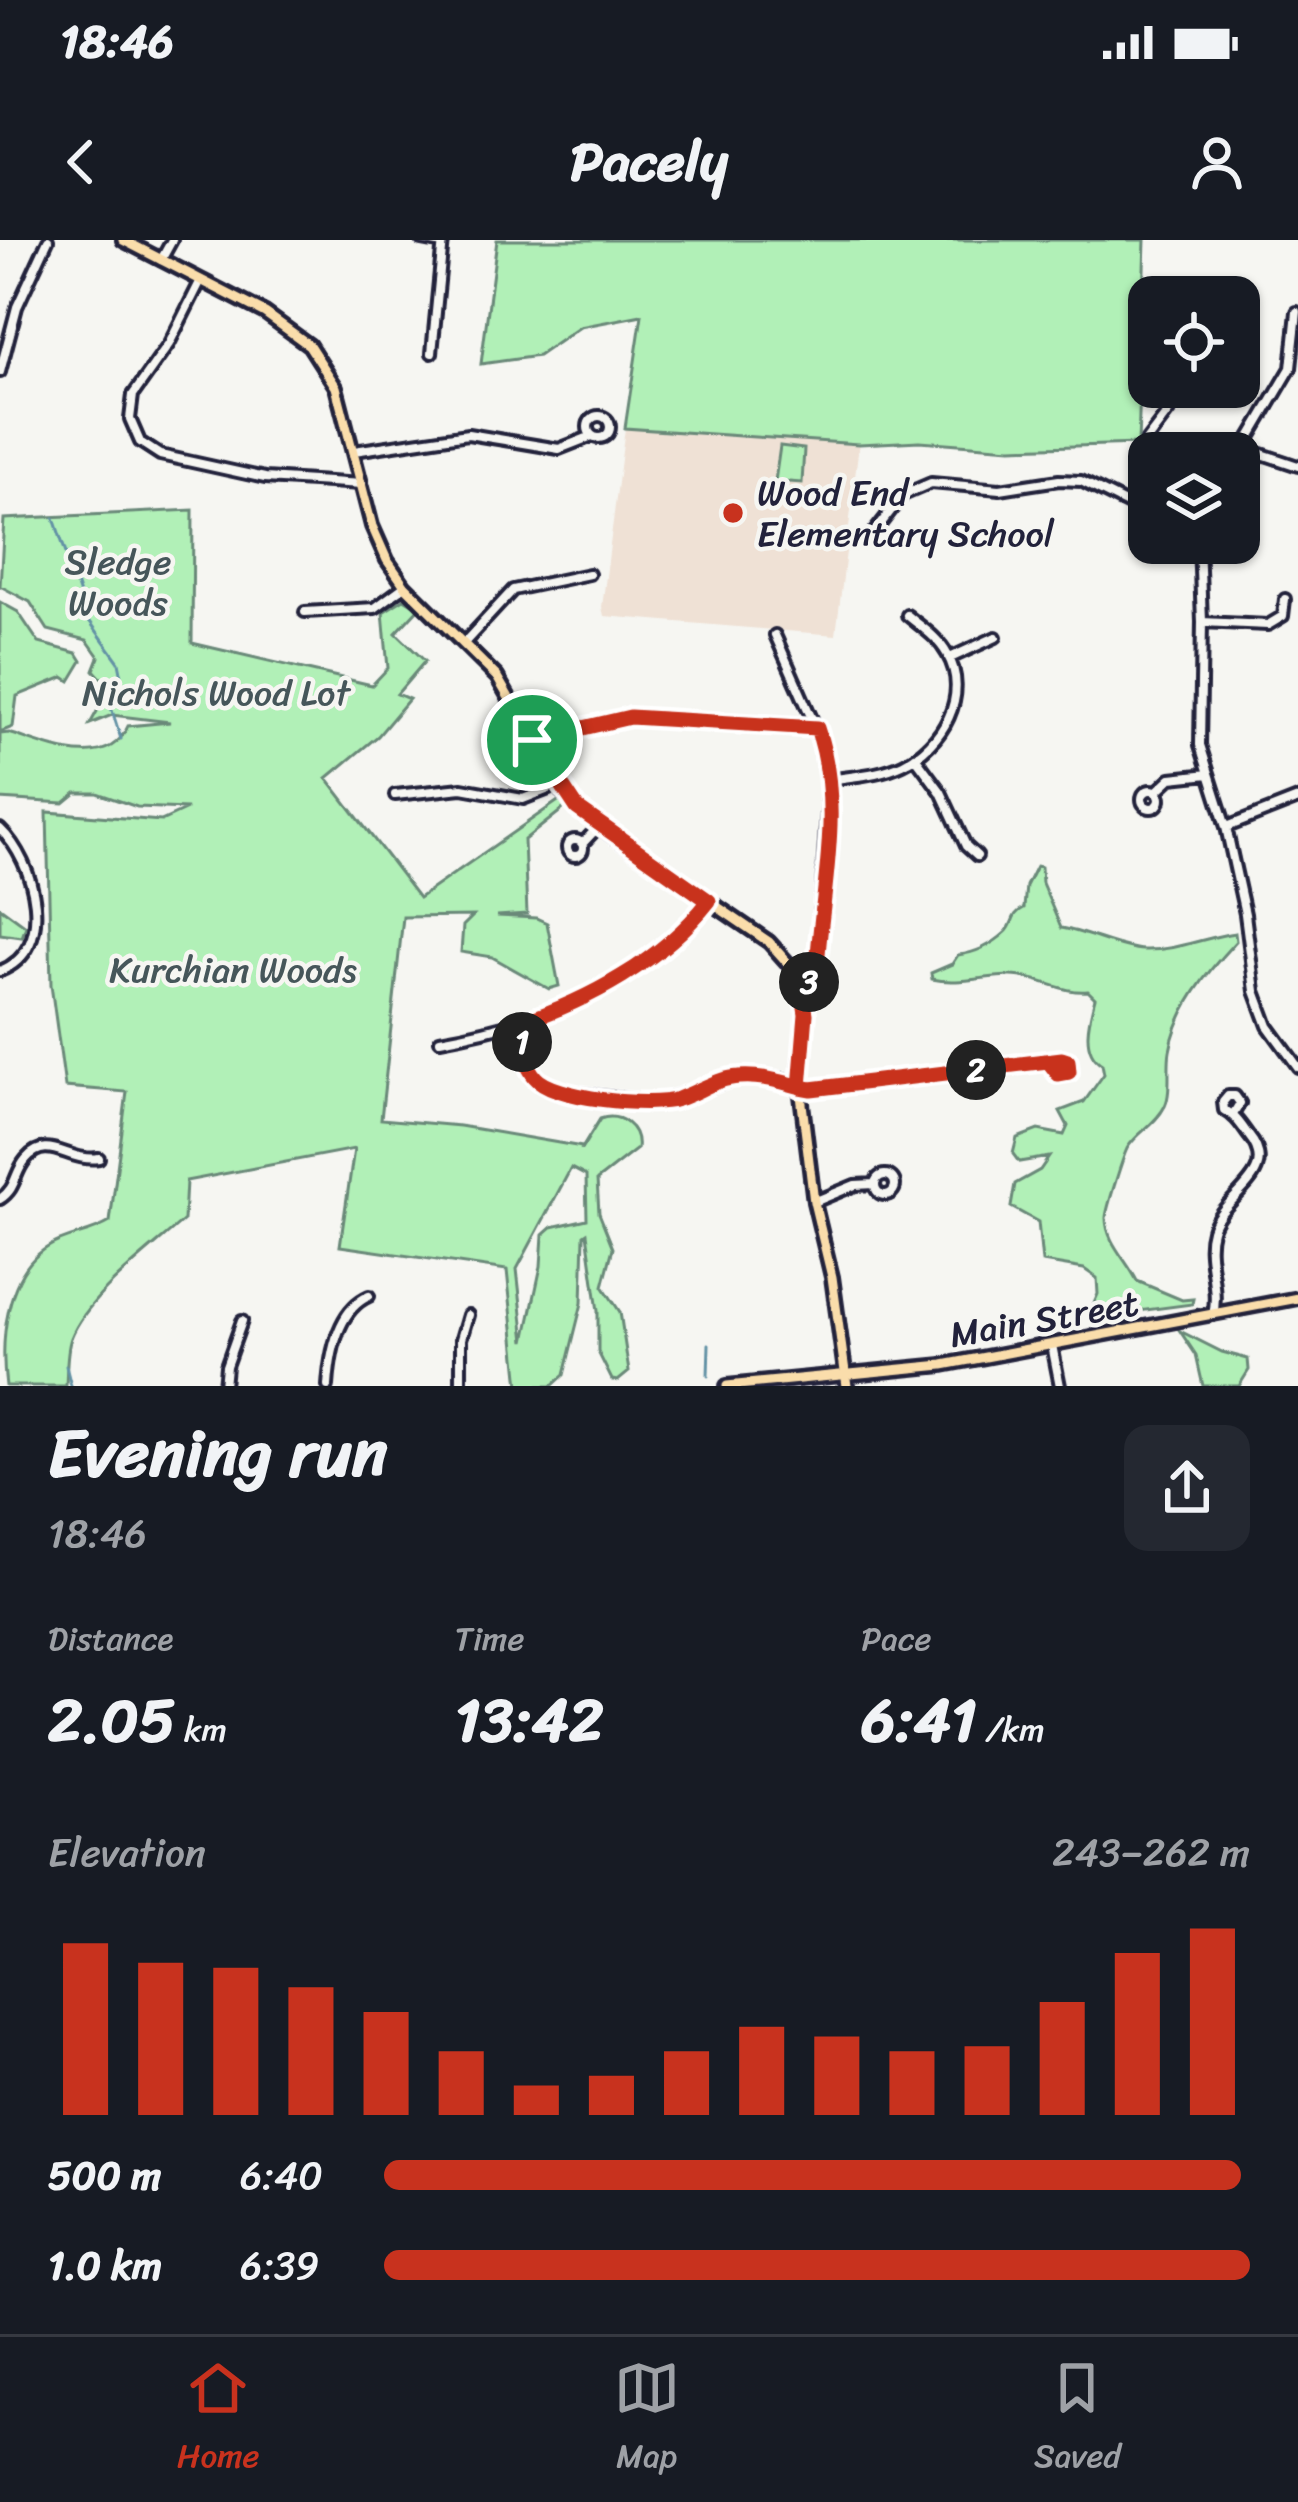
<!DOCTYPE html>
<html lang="en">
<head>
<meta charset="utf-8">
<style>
	:root { --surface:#171b24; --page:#242831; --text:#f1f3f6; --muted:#9ea1a6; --line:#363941; --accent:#c8321e }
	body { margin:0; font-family:Sriracha,sans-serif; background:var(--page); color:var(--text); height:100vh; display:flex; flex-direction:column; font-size:45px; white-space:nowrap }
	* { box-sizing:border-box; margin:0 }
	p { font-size:39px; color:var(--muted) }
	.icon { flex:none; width:66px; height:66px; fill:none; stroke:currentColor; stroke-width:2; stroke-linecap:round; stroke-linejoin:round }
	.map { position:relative; height:1146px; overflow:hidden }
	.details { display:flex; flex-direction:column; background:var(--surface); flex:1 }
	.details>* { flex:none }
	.buttons { position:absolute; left:1128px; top:36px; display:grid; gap:24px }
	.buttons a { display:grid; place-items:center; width:132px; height:132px; border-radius:24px; background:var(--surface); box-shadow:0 3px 9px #0004; font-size:60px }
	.pin { position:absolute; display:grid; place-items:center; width:102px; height:102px; color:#fff; margin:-51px; border:6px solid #fff; border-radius:50%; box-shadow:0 3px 12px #0007 }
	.km { position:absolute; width:60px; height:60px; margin:-30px; border-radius:50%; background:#222; color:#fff; font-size:33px; line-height:60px; text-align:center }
	.round { display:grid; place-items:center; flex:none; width:126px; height:126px; border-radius:24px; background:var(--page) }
	.headline { display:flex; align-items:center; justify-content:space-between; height:204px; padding:0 48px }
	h1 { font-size:66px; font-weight:800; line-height:90px }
	.stats { display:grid; grid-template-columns:repeat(3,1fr); gap:18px; height:204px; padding:12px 48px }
	.stats div { display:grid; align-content:center }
	.stats b { font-size:60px; font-weight:800 }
	.stats small { font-size:33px; font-weight:400 }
	.stats p { font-size:33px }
	.chart { height:336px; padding:24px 48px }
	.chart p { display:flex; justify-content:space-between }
	.chart svg { width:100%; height:216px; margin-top:12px; stroke:var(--accent); stroke-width:6 }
	ul { padding:0 48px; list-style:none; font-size:39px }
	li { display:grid; grid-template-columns:192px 144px 1fr; align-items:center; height:90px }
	li i { height:30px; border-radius:15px; background:var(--accent) }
	.status { display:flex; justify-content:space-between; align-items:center; height:84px; padding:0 60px; background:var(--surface); direction:ltr }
	.status svg { height:33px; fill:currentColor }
	header { display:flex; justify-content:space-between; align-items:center; height:156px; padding:0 48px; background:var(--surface); font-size:54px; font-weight:800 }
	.menu { display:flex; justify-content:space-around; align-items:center; height:168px; border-top:3px solid var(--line); background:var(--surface); font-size:33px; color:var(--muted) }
	.menu a { display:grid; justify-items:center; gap:6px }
	.menu .on { color:var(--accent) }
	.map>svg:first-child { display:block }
	.built { fill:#efe1d5 }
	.green { fill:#b1f0b7; stroke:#6a8979; stroke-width:3; fill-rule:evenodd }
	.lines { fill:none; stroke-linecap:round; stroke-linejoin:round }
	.stream { stroke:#6392a5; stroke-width:3 }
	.minor-casing { stroke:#22223b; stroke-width:16 }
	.major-casing { stroke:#22223b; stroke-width:18 }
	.minor { stroke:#f6f6f2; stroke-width:8 }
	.major { stroke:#faddab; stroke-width:9 }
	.route-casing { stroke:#fff; stroke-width:24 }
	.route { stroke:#c8321e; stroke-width:15 }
	.poi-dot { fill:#c8321e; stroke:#f6f6f2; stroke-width:4.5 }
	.labels { text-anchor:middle; stroke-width:9; stroke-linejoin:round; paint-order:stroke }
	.poi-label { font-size:36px; fill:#22223b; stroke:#f6f6f2; text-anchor:start }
	.park-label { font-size:36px; fill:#46565a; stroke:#f6f6f2 }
	.street-label { font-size:36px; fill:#22223b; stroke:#f6f6f2 }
</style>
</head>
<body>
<div class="status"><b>18:46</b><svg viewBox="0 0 49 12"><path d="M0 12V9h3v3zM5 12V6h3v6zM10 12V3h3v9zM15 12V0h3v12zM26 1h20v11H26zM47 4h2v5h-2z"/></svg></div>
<header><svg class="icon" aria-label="back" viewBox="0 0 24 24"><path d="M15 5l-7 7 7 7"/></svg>Pacely<svg class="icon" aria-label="person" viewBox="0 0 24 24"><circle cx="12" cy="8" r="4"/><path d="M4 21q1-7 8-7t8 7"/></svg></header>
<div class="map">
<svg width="1298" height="1146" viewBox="0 0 1298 1146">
	<rect width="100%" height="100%" fill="#f6f6f2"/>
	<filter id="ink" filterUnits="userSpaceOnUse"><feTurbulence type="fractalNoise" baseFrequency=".00833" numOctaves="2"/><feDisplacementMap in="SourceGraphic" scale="24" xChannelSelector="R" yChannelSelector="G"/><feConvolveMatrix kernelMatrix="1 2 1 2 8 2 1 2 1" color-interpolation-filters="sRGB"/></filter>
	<g filter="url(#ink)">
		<path class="built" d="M625,188L859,204L836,395L604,376L602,367Z"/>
		<path class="green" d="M497,0H1145L1138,204L1011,208L920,201L859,204L625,188L642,75L580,87L538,116L481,124Z
			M780,206L804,209L802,243L775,241Z
			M193,270L192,403L372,445L388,428L383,372L404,359L419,368L396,393L425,421L397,454L409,459L378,496L327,538L419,658L561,559L567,566L524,600L527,674L497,676L536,678L547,683L559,746L549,749L492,717L461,712L463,686L473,676L403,677L381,879L460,886L582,907L581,910L600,879C620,872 640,887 637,909L597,940L599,973L613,1008L603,1046L620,1072L629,1132L618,1141L612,1140L598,1112V1071L587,993L584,995L582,1063L564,1135L552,1146H519L507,1030L340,1006L354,909L186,941L184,980C150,1011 88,1055 71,1098C66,1112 67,1131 66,1146H6C0,1102 5,1033 48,1007C66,995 91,994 110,982L127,852L65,847L51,745L47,572L161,581L187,569L137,567L97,553H76L64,563L0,559V494L9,493C45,504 107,534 128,486L170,482L112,475L90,484L110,448L94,430L99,417L87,400L48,390L30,362L0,346L4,279ZM571,928L586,936L587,979L552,987L543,995L541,1026L525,1101L517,1029Z
			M0,362L18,372L39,403L77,413L82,421L70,441L64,437L17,456L13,487L0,492Z
			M1036,626L1041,627L1042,643L1061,688C1086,692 1121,709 1143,710C1176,711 1205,697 1235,693L1236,701C1207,732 1177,769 1170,811C1167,827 1172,851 1165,866C1156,884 1138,892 1128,907C1124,913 1106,970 1106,978C1106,1002 1127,1020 1137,1041L1182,1060L1193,1059L1192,1064L1093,1077L1089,1075L1098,1054L1097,1038L1084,1029L1042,1022L1038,982L1011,967L1015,944L1040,930L1049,917L1019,922L1013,914L1017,898L1038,890L1064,895L1068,886L1060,871L1084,862L1104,834L1102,824C1080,811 1089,779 1095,758L1088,751C1063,754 1038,736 1011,736C985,736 957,745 932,739L931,733L952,724L958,715C976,713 993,704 1006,692C1015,683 1010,675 1024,668L1026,646Z
			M0,667L26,686L22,697L0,694Z
			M1180,1091L1222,1112L1248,1119L1249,1130L1239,1146H1203L1196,1115Z"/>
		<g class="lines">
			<path class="stream" d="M54,278L88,379L119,422L121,432L110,464L121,499
				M66,1126L71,1146
				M708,1136L709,1104"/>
			<g class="minor-casing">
				<path id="minor" d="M422,0L443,4
					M161,20L172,0
					M201,40L169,104L133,155L130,179L140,202L160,215L265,238L362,244
					M432,113L443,0
					M0,132L17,67L48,0
					M588 187a11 11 0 1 1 22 0a11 11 0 1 1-22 0Z
					M1244,208L1298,226
					M354,211L468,194L559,209L592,196
					M1239,216L1291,128L1297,72
					M1141,273L1147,200L1172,167L1177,147
					M872,295L903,255L931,243L1000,249L1059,240L1081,241L1149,275
					M1199,303L1202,382L1200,505L1226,587L1245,674L1255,751L1268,786L1298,827
					M305,372L375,368L405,346
					M1202,382L1268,385L1283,376L1285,359
					M775,395L820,497L829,540L817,727L814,737L802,747
					M464,403L513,350L589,334
					M950,418L996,397
					M532,499L630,477L816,488
					M915,517L941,552L966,606L977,616
					M829,540C854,536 880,535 903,524C942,506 971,455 947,414C938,397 921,387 907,375
					M1142 559a9 9 0 1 1 18 0a9 9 0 1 1-18 0Z
					M1156,552L1171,538L1209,534
					M395,555L462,548L523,559L559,545
					M1227,587L1298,559
					M0,589C35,622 58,709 0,731
					M567 608a8 8 0 1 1 16 0a8 8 0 1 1-16 0Z
					M582,604L599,586
					M518,784L530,830L542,844L559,851L657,863L740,837L784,839L811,849L1062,819L1069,823V833L1059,834L1048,821
					M440,800C541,782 644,744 709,661
					M875 945a10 10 0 1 1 20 0a10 10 0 1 1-20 0Z
					M0,959C17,948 14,933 26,919C48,893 69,923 99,918
					M814,962L855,945L875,944
					M1213,1075C1220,1046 1204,1017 1212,990C1222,955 1282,936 1249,896C1241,885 1235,875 1224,870L1223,862L1228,856H1235L1240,863L1234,873
					M1052,1105L1060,1146
					M224,1146L226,1126L242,1081
					M328,1146C330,1115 337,1070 369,1056
					M461,1146V1099L468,1075"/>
			</g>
			<g class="major-casing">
				<path id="major" d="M123,0L265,73L309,105L336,147L372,286L387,320L405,346L497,437L565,555L599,586L769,702L794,730L805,767L800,847L814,962L832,1037L847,1146
					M727,1146L943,1125L1298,1058"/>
			</g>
			<use href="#minor" class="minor"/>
			<use href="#major" class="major"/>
		</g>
	</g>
	<g class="lines" filter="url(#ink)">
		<g class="route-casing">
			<path id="route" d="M532,500L577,568L709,661C662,721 589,760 518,784C522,801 523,823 535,837C553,859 651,868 678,859C699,852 717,838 739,837C766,835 786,844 811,849L1048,821L1058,834L1069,832L1068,821L1062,819L811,849L800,847L806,774L802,747L814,737L817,727C822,649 844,564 817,488L630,477L532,500"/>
		</g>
		<use href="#route" class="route"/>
	</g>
	<circle class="poi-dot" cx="733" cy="273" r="12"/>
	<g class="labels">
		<g class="poi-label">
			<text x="757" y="265">Wood End<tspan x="757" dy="41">Elementary School</tspan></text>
		</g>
		<g class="park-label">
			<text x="118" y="334">Sledge<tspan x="118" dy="41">Woods</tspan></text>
			<text x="216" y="465">Nichols Wood Lot</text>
			<text x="233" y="742">Kurchian Woods</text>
		</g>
		<g class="street-label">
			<text transform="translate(1044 1078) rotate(-10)" y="13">Main Street</text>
		</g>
	</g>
</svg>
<div class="buttons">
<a><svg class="icon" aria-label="locate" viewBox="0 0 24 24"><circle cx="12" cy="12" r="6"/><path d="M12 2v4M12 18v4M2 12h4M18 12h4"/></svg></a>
<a><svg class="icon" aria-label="layers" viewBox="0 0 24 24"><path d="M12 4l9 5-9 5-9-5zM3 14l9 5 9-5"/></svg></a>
</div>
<div class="pin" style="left:532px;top:500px;background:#1e9e55"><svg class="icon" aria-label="arrive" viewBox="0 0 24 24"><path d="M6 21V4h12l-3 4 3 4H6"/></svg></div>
<b class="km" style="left:522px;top:802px">1</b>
<b class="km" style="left:976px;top:830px">2</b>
<b class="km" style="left:809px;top:742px">3</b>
</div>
<section class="details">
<div class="headline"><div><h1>Evening run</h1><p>18:46</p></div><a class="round"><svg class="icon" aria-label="share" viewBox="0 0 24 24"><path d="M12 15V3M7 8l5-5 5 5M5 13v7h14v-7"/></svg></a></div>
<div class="stats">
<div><p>Distance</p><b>2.05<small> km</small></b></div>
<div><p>Time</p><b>13:42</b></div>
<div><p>Pace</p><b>6:41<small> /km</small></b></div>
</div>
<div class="chart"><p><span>Elevation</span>243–262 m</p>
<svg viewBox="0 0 160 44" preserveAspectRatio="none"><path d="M5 44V9M15 44V13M25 44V14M35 44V18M45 44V23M55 44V31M65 44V38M75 44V36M85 44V31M95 44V26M105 44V28M115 44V31M125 44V30M135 44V21M145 44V11M155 44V6"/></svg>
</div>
<ul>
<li><b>500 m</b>6:40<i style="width:99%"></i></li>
<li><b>1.0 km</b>6:39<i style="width:100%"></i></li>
</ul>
</section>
<nav class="menu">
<a class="on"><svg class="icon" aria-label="home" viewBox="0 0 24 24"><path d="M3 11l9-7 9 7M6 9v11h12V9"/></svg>Home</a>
<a><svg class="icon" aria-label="map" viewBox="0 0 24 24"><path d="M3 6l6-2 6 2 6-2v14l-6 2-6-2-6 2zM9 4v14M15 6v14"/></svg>Map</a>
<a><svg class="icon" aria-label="saved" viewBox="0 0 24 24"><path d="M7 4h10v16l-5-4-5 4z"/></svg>Saved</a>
</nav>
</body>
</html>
